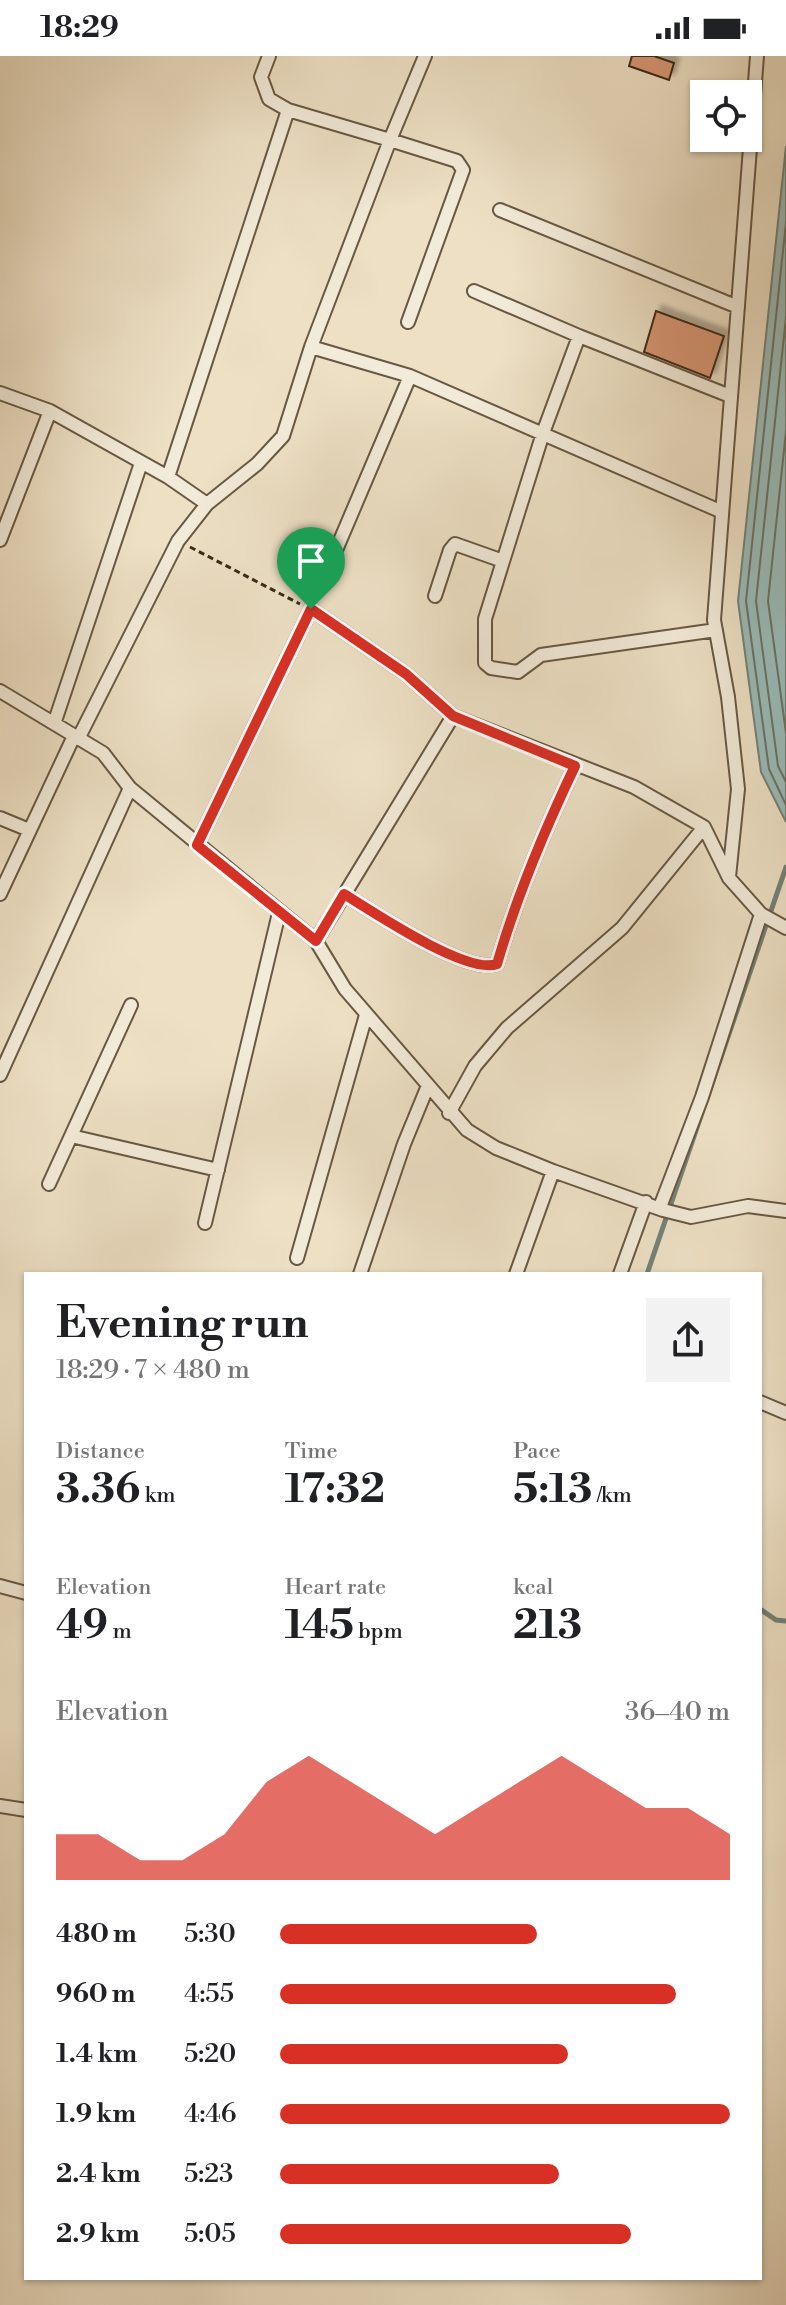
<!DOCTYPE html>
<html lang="en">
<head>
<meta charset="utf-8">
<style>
	:root { --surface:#fff; --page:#f2f2f2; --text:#202124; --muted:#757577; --accent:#d93025 }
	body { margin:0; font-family:"Libre Bodoni",serif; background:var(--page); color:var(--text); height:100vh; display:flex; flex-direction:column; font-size:30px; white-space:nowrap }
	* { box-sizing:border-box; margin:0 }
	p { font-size:26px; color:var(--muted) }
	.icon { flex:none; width:44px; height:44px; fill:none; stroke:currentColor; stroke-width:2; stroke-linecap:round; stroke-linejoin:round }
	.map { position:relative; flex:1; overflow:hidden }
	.panel { position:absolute; left:24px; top:1216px; width:738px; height:1008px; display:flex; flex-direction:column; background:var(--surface); border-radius:0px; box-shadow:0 2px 6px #0004 }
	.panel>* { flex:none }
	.buttons { position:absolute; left:690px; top:24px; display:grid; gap:16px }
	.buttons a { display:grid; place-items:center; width:72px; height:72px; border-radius:0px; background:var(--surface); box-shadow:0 2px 6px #0004; font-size:40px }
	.pin { position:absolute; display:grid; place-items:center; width:68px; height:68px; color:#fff; margin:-82px -34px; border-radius:50% 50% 50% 0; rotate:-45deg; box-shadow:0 0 8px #0007 }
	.pin .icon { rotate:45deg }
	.round { display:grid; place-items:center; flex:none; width:84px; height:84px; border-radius:0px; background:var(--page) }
	.head { display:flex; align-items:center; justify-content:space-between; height:136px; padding:0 32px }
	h1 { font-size:44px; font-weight:700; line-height:60px }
	.figures { display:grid; grid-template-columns:repeat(3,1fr); gap:12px; height:136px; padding:8px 32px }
	.figures div { display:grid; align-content:center }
	.figures b { font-size:40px; font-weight:700 }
	.figures small { font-size:22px; font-weight:400 }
	.figures p { font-size:22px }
	.chart { height:224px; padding:16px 32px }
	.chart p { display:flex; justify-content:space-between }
	.chart svg { width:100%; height:144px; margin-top:8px; fill:var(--accent); opacity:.7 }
	ul { padding:0 32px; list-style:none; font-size:26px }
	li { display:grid; grid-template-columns:128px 96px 1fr; align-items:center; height:60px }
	li i { height:20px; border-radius:10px; background:var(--accent) }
	.status { display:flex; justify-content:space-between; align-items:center; height:56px; padding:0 40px; background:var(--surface); direction:ltr }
	.status svg { height:22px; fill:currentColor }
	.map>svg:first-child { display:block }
	.water { fill:#9abcb9; stroke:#748279; stroke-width:2 }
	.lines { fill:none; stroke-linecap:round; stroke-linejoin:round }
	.shore { stroke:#6a7368; stroke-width:2 }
	.stream { stroke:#748279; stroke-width:5 }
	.building { fill:#d79673; stroke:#3b2a18; stroke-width:2; filter:url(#shadow) }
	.minor-casing { stroke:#685843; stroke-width:16 }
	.path { stroke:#3b2a18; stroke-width:3; stroke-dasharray:6 4; stroke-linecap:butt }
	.minor { stroke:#f3ebd9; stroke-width:12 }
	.route-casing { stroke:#fff; stroke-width:16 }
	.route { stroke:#d93025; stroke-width:10 }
</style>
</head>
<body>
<div class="status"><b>18:29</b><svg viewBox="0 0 49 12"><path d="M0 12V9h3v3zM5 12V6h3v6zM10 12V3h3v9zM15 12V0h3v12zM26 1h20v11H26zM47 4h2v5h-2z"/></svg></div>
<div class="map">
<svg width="786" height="2249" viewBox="0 0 786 2249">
	<defs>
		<filter id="shadow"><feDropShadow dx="5.5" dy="-5.5" stdDeviation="2" flood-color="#0004"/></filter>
	</defs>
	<rect width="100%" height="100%" fill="#ede0c5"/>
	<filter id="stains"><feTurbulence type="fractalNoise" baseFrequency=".0025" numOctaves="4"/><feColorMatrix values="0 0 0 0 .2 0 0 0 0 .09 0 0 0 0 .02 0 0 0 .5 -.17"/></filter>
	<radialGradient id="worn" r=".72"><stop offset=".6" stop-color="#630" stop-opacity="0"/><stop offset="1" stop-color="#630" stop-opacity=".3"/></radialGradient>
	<path class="water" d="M786,90V766L761,716L738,545Z"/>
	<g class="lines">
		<path class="shore" d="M786,166L746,545L769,713L786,749
			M786,261L756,545L778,710L786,726
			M786,375L768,545L786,677"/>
		<path class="stream" d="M647,1218L786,811
			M760,1553L776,1564L786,1565"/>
	</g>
	<path class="building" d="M632,0H654L674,7L669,24L629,10Z
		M656,255L724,280L710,322L644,296Z"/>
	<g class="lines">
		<g class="minor-casing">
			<path id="minor" d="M500,154L738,251
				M474,235L579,280
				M408,266L463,114L457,105L390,84L425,0
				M311,291L410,320L720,455
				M0,337L50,355L168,421L207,448
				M168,421L288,54
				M0,484L50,355
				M328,513L410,320
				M435,540L450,494L455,488L503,505
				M716,574L541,599L518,616L491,612L485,607V563L543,377L579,280L730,340
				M0,635L103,697L130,732L316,885L345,933L467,1074L496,1092L553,1115L663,1154L691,1161L748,1150L786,1155
				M55,665L141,407
				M78,683L178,485L207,448L257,408L283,380L311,291L390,84L288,54L269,43L261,21L269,0
				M0,762L29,774
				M197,789L311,553L406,618L453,660L634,731L704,771L729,822L761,858L786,872
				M729,821L738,733L728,641L714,564L757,0
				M0,838L74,680
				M344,838C373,856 467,919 497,908C517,839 544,775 575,710
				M316,885L453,660
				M131,949L71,1080L218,1114
				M0,1019L130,732
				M449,1057L475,1010L507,972L622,872L704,771
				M49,1128L71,1080
				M660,1151L702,1041L761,858
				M205,1167L279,857
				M297,1202L366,959
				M360,1218L404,1088L427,1032
				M516,1218L553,1115
				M620,1218L646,1146
				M760,1346L786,1357
				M0,1530L26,1537
				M0,1750L26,1754"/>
		</g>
		<path class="path" d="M190,491L300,548"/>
		<use href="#minor" class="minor"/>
	</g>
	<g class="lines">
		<g class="route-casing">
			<path id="route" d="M311,553L406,618L453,660L575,710C544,775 517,839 497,908C467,919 373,856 344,838L316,885L197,789Z"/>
		</g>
		<use href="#route" class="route"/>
	</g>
	<rect width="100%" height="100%" filter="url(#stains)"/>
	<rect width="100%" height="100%" fill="url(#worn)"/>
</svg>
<div class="buttons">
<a><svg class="icon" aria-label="locate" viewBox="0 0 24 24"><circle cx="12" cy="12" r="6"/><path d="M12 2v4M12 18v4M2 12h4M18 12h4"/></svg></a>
</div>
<div class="pin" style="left:311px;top:553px;background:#1e9e55"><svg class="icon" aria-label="arrive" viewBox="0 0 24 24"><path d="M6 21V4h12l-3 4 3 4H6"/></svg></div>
<section class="panel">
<div class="head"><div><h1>Evening run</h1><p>18:29 · 7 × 480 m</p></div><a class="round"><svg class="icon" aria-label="share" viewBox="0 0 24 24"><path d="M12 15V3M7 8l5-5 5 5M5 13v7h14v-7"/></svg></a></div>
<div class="figures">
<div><p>Distance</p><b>3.36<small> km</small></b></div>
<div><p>Time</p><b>17:32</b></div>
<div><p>Pace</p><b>5:13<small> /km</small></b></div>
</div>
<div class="figures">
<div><p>Elevation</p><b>49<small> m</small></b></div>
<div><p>Heart rate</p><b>145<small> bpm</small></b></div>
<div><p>kcal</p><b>213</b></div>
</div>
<div class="chart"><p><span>Elevation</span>36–40 m</p>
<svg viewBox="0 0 160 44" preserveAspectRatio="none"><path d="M0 44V30L10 30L20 38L30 38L40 30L50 14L60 6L70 14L80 22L90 30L100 22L110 14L120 6L130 14L140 22L150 22L160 30V44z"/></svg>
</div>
<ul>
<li><b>480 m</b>5:30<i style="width:57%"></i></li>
<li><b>960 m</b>4:55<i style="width:88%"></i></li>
<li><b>1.4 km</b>5:20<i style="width:64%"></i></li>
<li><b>1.9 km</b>4:46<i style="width:100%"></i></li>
<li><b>2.4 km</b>5:23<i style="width:62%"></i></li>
<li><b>2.9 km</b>5:05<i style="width:78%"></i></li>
</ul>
</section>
</div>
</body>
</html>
